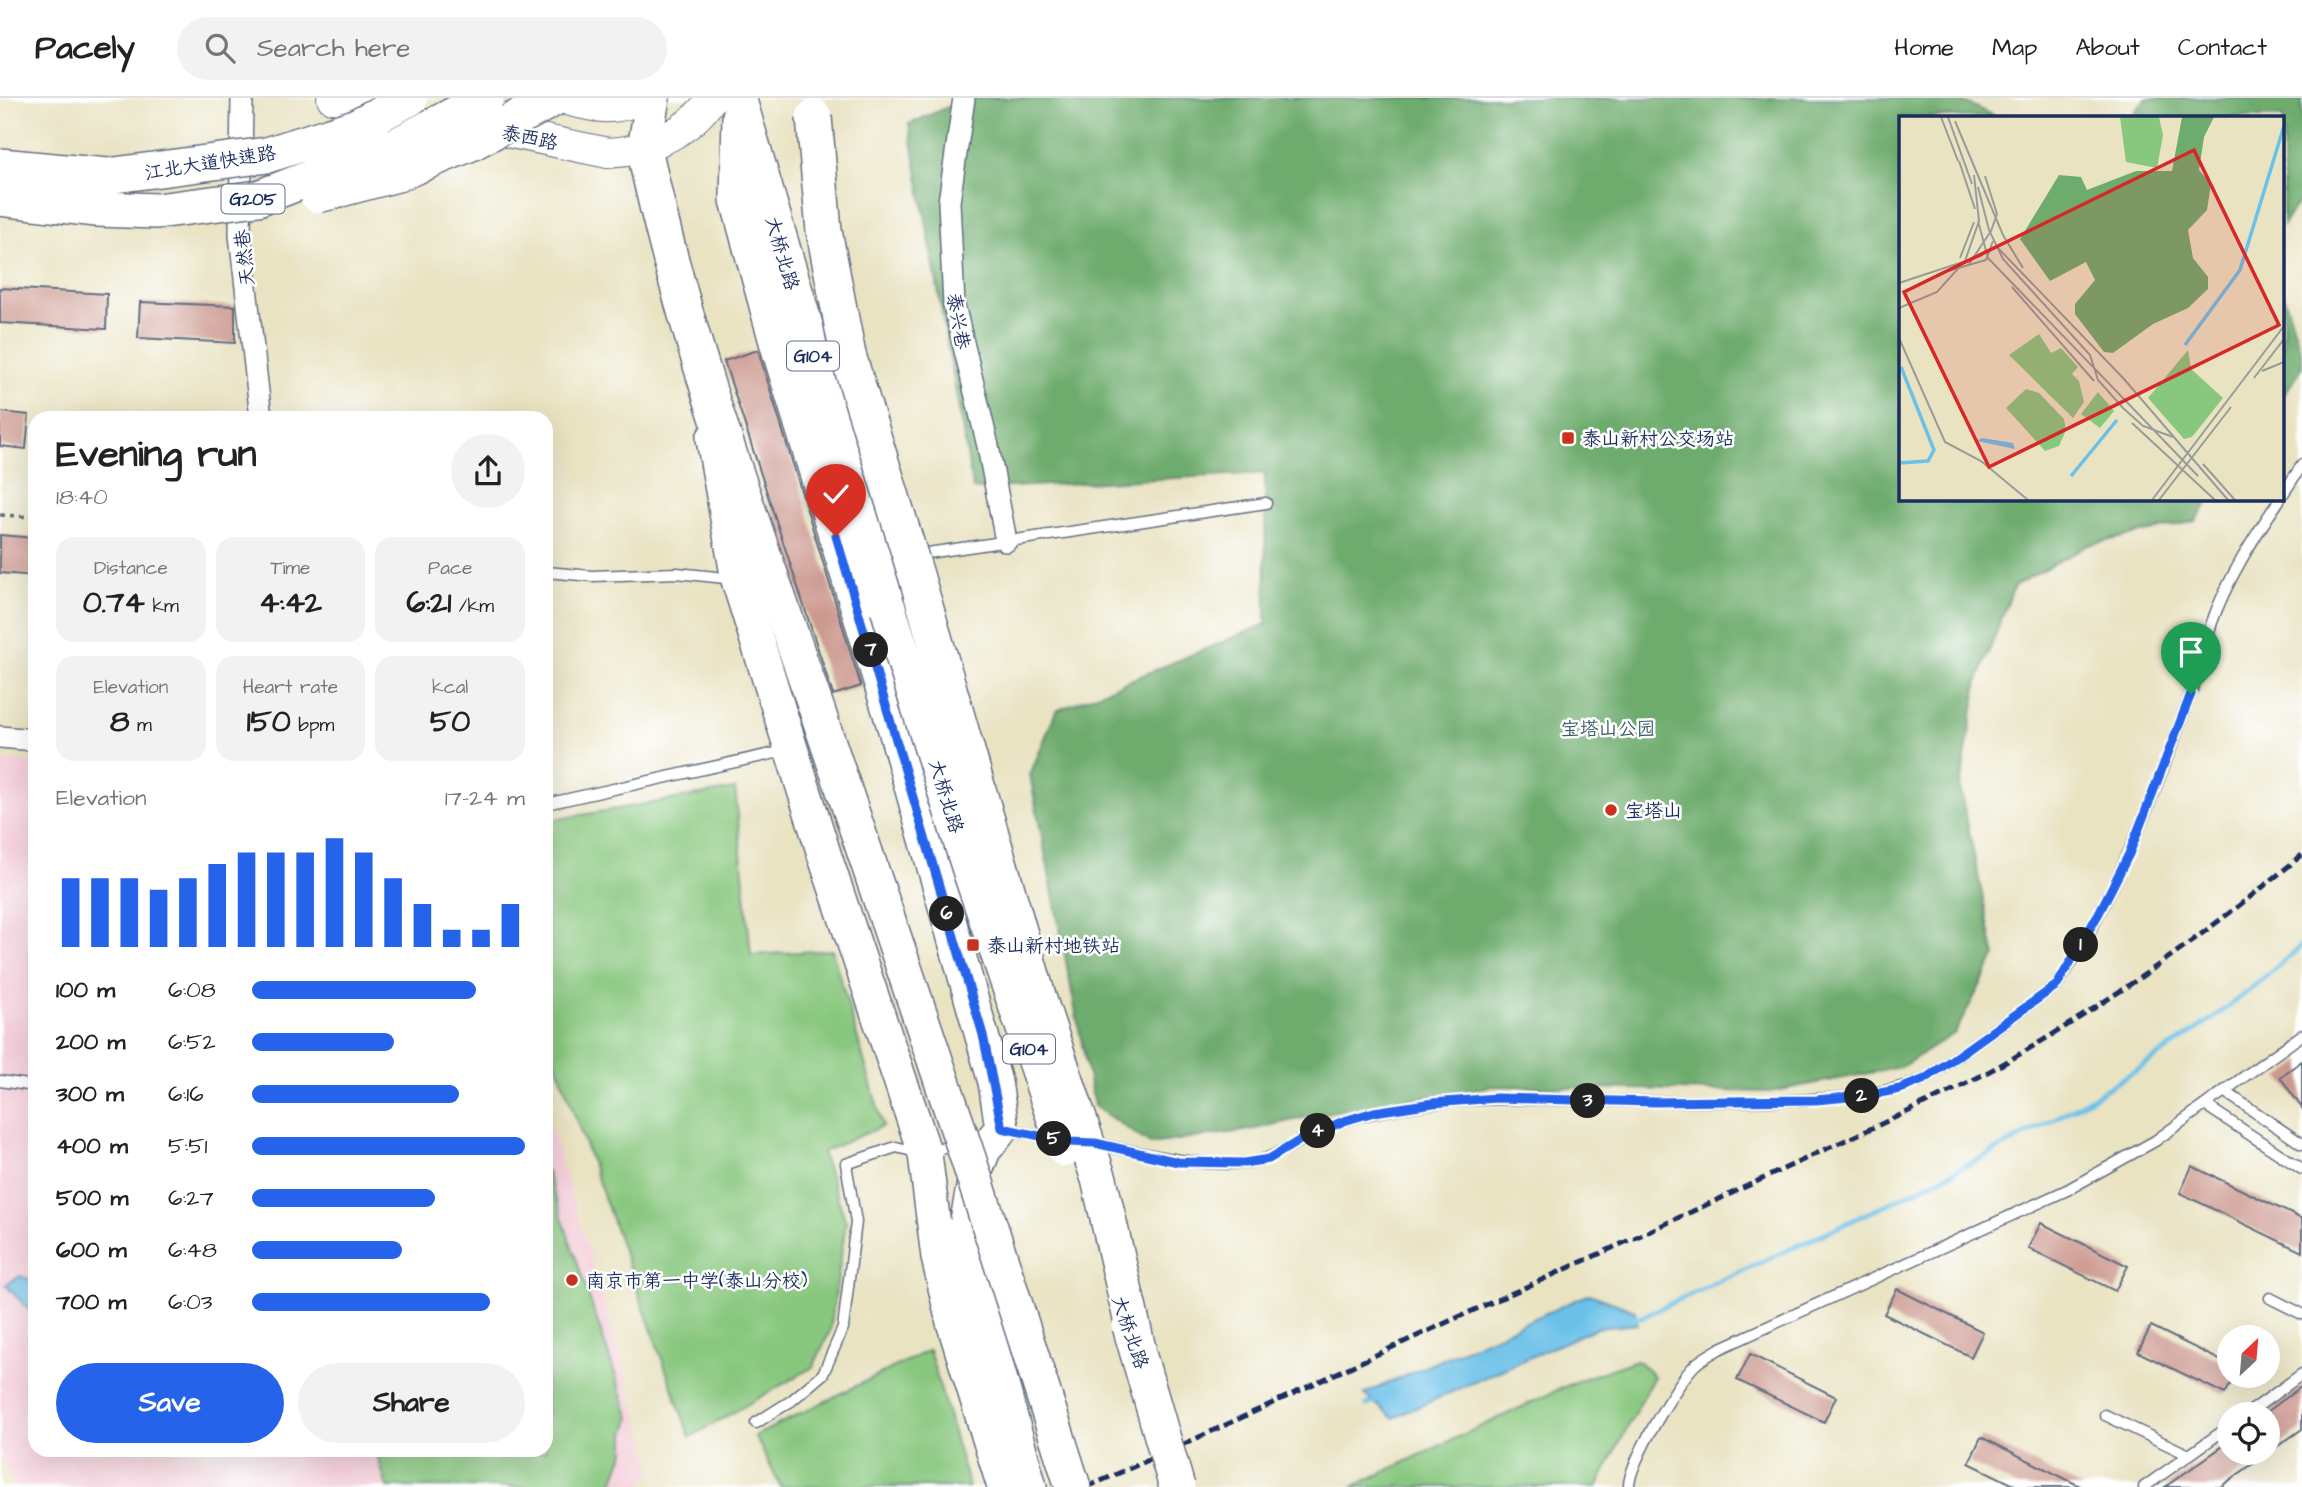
<!DOCTYPE html>
<html lang="en">
<head>
<meta charset="utf-8">
<style>
	:root { --surface:#fff; --page:#f2f2f2; --text:#222; --muted:#767676; --line:#e0e0e0; --accent:#2563eb }
	body { margin:0; font-family:"Architects Daughter","LXGW WenKai TC",sans-serif; background:var(--page); color:var(--text); height:100vh; display:flex; flex-direction:column; font-size:26px; white-space:nowrap }
	* { box-sizing:border-box; margin:0 }
	p { font-size:23px; color:var(--muted) }
	.icon { flex:none; width:38px; height:38px; fill:none; stroke:currentColor; stroke-width:2; stroke-linecap:round; stroke-linejoin:round }
	.map { position:relative; flex:1; overflow:hidden }
	.drawer { position:absolute; left:28px; top:313px; width:525px; height:1046px; display:flex; flex-direction:column; background:var(--surface); border-radius:21px; box-shadow:0 7px 28px #0002 }
	.drawer>* { flex:none }
	.needle { width:46px; rotate:26deg }
	.controls { position:absolute; left:2217px; top:1227px; display:grid; gap:14px }
	.controls a { display:grid; place-items:center; width:63px; height:63px; border-radius:50%; background:var(--surface); box-shadow:0 7px 28px #0002; font-size:35px }
	.pin { position:absolute; display:grid; place-items:center; width:60px; height:60px; color:#fff; margin:-72px -30px; border-radius:50% 50% 50% 0; rotate:-45deg; box-shadow:0 0 7px #0007 }
	.pin .icon { rotate:45deg }
	.km { position:absolute; width:35px; height:35px; margin:-18px; border-radius:50%; background:#222; color:#fff; font-size:19px; line-height:35px; text-align:center }
	.round { display:grid; place-items:center; flex:none; width:74px; height:74px; border-radius:37px; background:var(--page) }
	.overview { display:flex; align-items:center; justify-content:space-between; height:119px; padding:0 28px }
	h1 { font-size:38px; font-weight:800; line-height:52px }
	.stats { display:grid; grid-template-columns:repeat(3,1fr); gap:10px; height:119px; padding:7px 28px }
	.stats div { display:grid; align-content:center; border-radius:18px; background:var(--page); text-align:center }
	.stats b { font-size:30px; font-weight:800 }
	.stats small { font-size:19px; font-weight:400 }
	.stats p { font-size:19px }
	.chart { height:196px; padding:14px 28px }
	.chart p { display:flex; justify-content:space-between }
	.chart svg { width:100%; height:126px; margin-top:7px; stroke:var(--accent); stroke-width:6 }
	.action { display:flex; gap:14px; margin-top:auto; padding:14px 28px }
	.action a { flex:1; height:80px; border-radius:42px; background:var(--accent); color:#fff; font-size:28px; font-weight:800; line-height:80px; text-align:center }
	.action a+a { background:var(--page); color:var(--text) }
	ul { padding:0 28px; list-style:none; font-size:23px }
	li { display:grid; grid-template-columns:112px 84px 1fr; align-items:center; height:52px }
	li i { height:18px; border-radius:9px; background:var(--accent) }
	header { display:flex; align-items:center; gap:42px; box-sizing:border-box; height:98px; padding:0 35px; background:var(--surface); border-bottom:2px solid var(--line) }
	header strong { font-size:33px }
	nav { display:flex; gap:38px; margin-inline-start:auto; font-size:24px }
	.search { width:490px; height:63px; background:var(--page); display:flex; align-items:center; gap:18px; box-sizing:border-box; padding:0 24px; border-radius:38px; color:var(--muted); font-size:26px }
	.map>svg:first-child { display:block }
	.built { fill:#f5cfda }
	.green { fill:#88c77e; stroke:#527b6e; stroke-width:2 }
	.forest { fill:#6eac6d; stroke:#446e66; stroke-width:2 }
	.water { fill:#6bc1e8; stroke:#4378a3; stroke-width:2 }
	.lines { fill:none; stroke-linecap:round; stroke-linejoin:round }
	.stream { stroke:#6bc1e8; stroke-width:5 }
	.building { fill:#cc998f }
	.service-casing { stroke:#636e81; stroke-width:13 }
	.minor-casing { stroke:#636e81; stroke-width:24 }
	.secondary-casing { stroke:#636e81; stroke-width:32 }
	.primary-casing { stroke:#636e81; stroke-width:36 }
	.trunk-casing { stroke:#636e81; stroke-width:38 }
	.path { stroke:#636e81; stroke-width:3.5; stroke-dasharray:5 5; stroke-linecap:butt }
	.service { stroke:#fff; stroke-width:10 }
	.minor { stroke:#fff; stroke-width:21 }
	.secondary { stroke:#fff; stroke-width:30 }
	.primary { stroke:#fff; stroke-width:33 }
	.trunk { stroke:#fff; stroke-width:35 }
	.rail { stroke:#1b2f5e; stroke-width:5; stroke-dasharray:10 5; stroke-linecap:butt }
	.trunk-bridge-casing { stroke:#636e81; stroke-width:38; stroke-linecap:butt }
	.trunk-bridge { stroke:#fff; stroke-width:35 }
	.route-casing { stroke:#fff; stroke-width:14 }
	.route { stroke:#2563eb; stroke-width:9 }
	.poi-dot { fill:#c8321e; stroke:#fff; stroke-width:2.5 }
	.labels { text-anchor:middle; stroke-width:5; stroke-linejoin:round; paint-order:stroke }
	.shield { fill:#fff; stroke:#5f6d8e; stroke-width:2 }
	.shield-label { font-size:18px; font-weight:bold; fill:#1b2f5e }
	.street-label { font-size:19px; fill:#1b2f5e; stroke:#fff }
	.poi-label { font-size:19px; fill:#1b2f5e; stroke:#fff; text-anchor:start }
	.park-label { font-size:19px; fill:#3c5d68; stroke:#fff }
	.inset-river { fill:none; stroke:#6bc1e8; stroke-width:3.5 }
	.inset-road { fill:none; stroke:#979b9a; stroke-width:2 }
	.view { fill:#d62828; fill-opacity:0.15; stroke:#d62828; stroke-width:3.5 }
	.inset-edge { fill:none; stroke:#1b2f5e; stroke-width:3.5 }
</style>
</head>
<body>
<header>
<strong>Pacely</strong>
<div class="search"><svg class="icon" aria-label="search" viewBox="0 0 24 24"><circle cx="10" cy="10" r="6"/><path d="M15 15l6 6"/></svg>Search here</div>
<nav><a>Home</a><a>Map</a><a>About</a><a>Contact</a></nav>
</header>
<div class="map">
<svg width="2302" height="1389" viewBox="0 0 2302 1389">
	<rect width="100%" height="100%" fill="#fff"/>
	<filter id="ink" filterUnits="userSpaceOnUse"><feTurbulence type="fractalNoise" baseFrequency=".0143" numOctaves="2"/><feDisplacementMap in="SourceGraphic" scale="14" xChannelSelector="R" yChannelSelector="G"/><feConvolveMatrix kernelMatrix="1 2 1 2 8 2 1 2 1" color-interpolation-filters="sRGB"/></filter>
	<filter id="wash" filterUnits="userSpaceOnUse"><feTurbulence type="fractalNoise" baseFrequency=".00686" numOctaves="4" result="noise"/><feDisplacementMap in="SourceGraphic" scale="28" xChannelSelector="R" yChannelSelector="G"/><feGaussianBlur stdDeviation="1.57" result="paint"/><feColorMatrix in="noise" values="0 0 0 0 0 0 0 0 0 0 0 0 0 0 0 0 0 1.4 0 .05"/><feComposite in="paint" operator="in"/></filter>
	<g filter="url(#wash)">
		<rect width="100%" height="100%" fill="#e9e3c2"/>
		<path class="built" d="M0,661L35,666V1353H546V1011L654,1373L640,1389H16L0,1357Z"/>
		<path class="green" d="M735,691L751,857L832,852L883,1028L822,1054L846,1124L830,1233L813,1269L690,1339L546,937V723Z
			M546,1072L630,1320L625,1337V1353L611,1389H387L376,1353H546Z
			M929,1252L969,1389H781L755,1338Z
			M1637,1262L1654,1278L1597,1389H1352L1577,1283Z"/>
		<path class="forest" d="M968,0H1956L1996,19H1901V401H2211L2195,423L2088,447L2014,488L1978,582L1960,690L1995,859L1955,935L1901,969L1770,994L1494,988L1329,1014L1250,1032L1150,1046L1094,1008L1030,677L1056,613L1266,526L1265,375L973,391L909,26Z
			M2146,0H2302V99L2283,127V19H2131Z
			M2283,194L2302,258V270L2283,298Z"/>
		<path class="water" d="M20,1178L35,1183V1219L6,1187Z
			M1589,1196L1635,1213L1637,1226L1596,1230L1393,1320L1364,1296Z"/>
		<g class="lines">
			<path class="stream" d="M1629,1219H1642C1867,1113 2117,1017 2302,847
				M1367,1307L1380,1302"/>
		</g>
		<g id="blocks">
			<path class="building" d="M0,190L107,196L106,231L0,225Z
				M140,204L235,208V245L138,240Z
				M758,252L861,588L833,597L724,263Z
				M0,314L29,317L26,351L0,348Z
				M0,437L35,440V478L0,475Z
				M2302,963V1010L2280,979Z
				M2192,1068L2302,1121V1154L2180,1095Z
				M2041,1125L2128,1168L2115,1193L2028,1150Z
				M1897,1191L1983,1234L1971,1259L1884,1216Z
				M2151,1228L2230,1267V1278H2235L2225,1296L2138,1254Z
				M1750,1256L1836,1299L1824,1324L1737,1282Z
				M2302,1288V1331L2220,1389H2165L2226,1346L2230,1354H2268L2270,1316H2264Z
				M1981,1339L2082,1389H2018L1969,1365Z"/>
		</g>
	</g>
	<g filter="url(#ink)">
		<use href="#blocks" fill-opacity="0" stroke="#636e81" stroke-width="2"/>
		<g class="lines">
			<g class="service-casing">
				<path id="service" d="M2283,396L2302,367
					M914,457L1266,405
					M546,474L592,478L677,475L735,481
					M546,706L789,652
					M0,983L35,988
					M2224,993L2302,1046
					M2205,1007L2302,1071
					M1007,1031L1056,1041
					M1093,1045C1144,1055 1192,1069 1245,1065C1274,1063 1295,1043 1322,1032C1356,1016 1392,1011 1429,1006C1487,998 1546,1002 1604,1003C1659,1004 1714,1004 1768,1003C1822,1001 1875,1001 1925,981L2057,887C2116,799 2154,697 2190,598C2199,575 2204,550 2211,527C2226,483 2254,439 2280,401
					M2270,1200L2302,1216
					M2247,1316L2302,1276
					M2105,1317L2189,1357
					M756,1325L791,1303L823,1276L843,1230L856,1124L846,1066L896,1049L925,1056L959,1045
					M1629,1389C1627,1368 1679,1281 1696,1266C1703,1260 1711,1256 1719,1251L2067,1092L2155,1043L2302,937
					M2144,1389L2230,1328"/>
			</g>
			<g class="minor-casing">
				<path id="minor" d="M242,0L240,137L261,320
					M964,0L949,104L954,207L988,348L1006,443
					M0,639L35,642"/>
			</g>
			<g class="secondary-casing">
				<path id="secondary" d="M332,0L401,11
					M559,0C593,9 611,15 644,0
					M483,29L608,55C648,53 690,34 712,0"/>
			</g>
			<g class="primary-casing">
				<path id="primary" d="M739,18L737,102L776,244L895,632L995,984L1002,1030L984,1052L976,1073L966,1128L970,1170L1030,1389
					M644,50L653,0
					M713,341L738,482L826,762L925,1056L938,1159L953,1224L1004,1389"/>
			</g>
			<g class="trunk-casing">
				<path id="trunk" d="M740,6L888,510
					M644,50C685,244 754,428 818,615"/>
			</g>
			<path class="path" d="M0,417L35,419"/>
			<use href="#service" class="service"/>
			<use href="#minor" class="minor"/>
			<use href="#secondary" class="secondary"/>
			<use href="#primary" class="primary"/>
			<use href="#trunk" class="trunk"/>
			<path class="rail" d="M1087,1389C1229,1328 1367,1259 1508,1197C1613,1150 1718,1102 1822,1053C1889,1022 1957,993 2020,956C2120,897 2213,831 2302,757"/>
			<g class="trunk-bridge-casing">
				<path id="trunk-bridge" d="M814,19L824,133L848,257L916,477L1039,902L1099,1081L1138,1251
					M0,68L107,78L267,57L355,29L410,0
					M318,97L397,76L471,45L555,0
					M0,100L96,111L157,113L258,100L399,46L486,0
					M888,510L971,775L1065,1051
					M818,615L969,1063L1073,1389
					M1130,1228L1177,1389"/>
			</g>
			<use href="#trunk-bridge" class="trunk-bridge"/>
		</g>
	</g>
	<g class="lines" filter="url(#ink)">
		<g class="route-casing">
			<path id="route" d="M836,438L983,937L1002,1030L1068,1044L1095,1045L1178,1064L1244,1065L1269,1061L1302,1041L1344,1023L1374,1014L1433,1005L1496,1000L1655,1004L1816,1002L1870,997L1900,991L1925,981L2057,887L2099,815L2129,756L2191,596"/>
		</g>
		<use href="#route" class="route"/>
	</g>
	<g class="poi-dot">
		<rect x="1561" y="333" width="14" height="14" rx="3.5"/>
		<circle cx="1611" cy="712" r="7"/>
		<rect x="966" y="840" width="14" height="14" rx="3.5"/>
		<circle cx="572" cy="1182" r="7"/>
	</g>
	<g class="labels">
		<g class="shield">
			<rect x="221.5" y="86.5" width="63" height="29" rx="5"/>
			<rect x="787" y="243.5" width="52" height="29" rx="5"/>
			<rect x="1003" y="936.5" width="52" height="29" rx="5"/>
		</g>
		<g class="shield-label">
			<text x="253" y="107">G205</text>
			<text x="813" y="264">G104</text>
			<text x="1029" y="957">G104</text>
		</g>
		<g class="street-label">
			<text transform="translate(530 39) rotate(12)" y="7">泰西路</text>
			<text transform="translate(210 64) rotate(-9)" y="7">江北大道快速路</text>
			<text transform="translate(783 155) rotate(74)" y="7">大桥北路</text>
			<text transform="translate(244 160) rotate(-96)" y="7">天然巷</text>
			<text transform="translate(959 223) rotate(80)" y="7">泰兴巷</text>
			<text transform="translate(947 698) rotate(73)" y="7">大桥北路</text>
			<text transform="translate(1131 1234) rotate(71)" y="7">大桥北路</text>
		</g>
		<g class="poi-label">
			<text x="1582" y="347">泰山新村公交场站</text>
			<text x="1625" y="719">宝塔山</text>
			<text x="987" y="854">泰山新村地铁站</text>
			<text x="586" y="1189">南京市第一中学(泰山分校)</text>
		</g>
		<g class="park-label">
			<text x="1608" y="637">宝塔山公园</text>
		</g>
	</g>
	<g transform="translate(1899 18)">
		<rect width="385" height="385" fill="#e9e3c2"/>
		<path d="M221,1H260L264,19L258,52L227,46ZM140,218L152,237L162,232L179,251L173,258L180,265L185,286L174,302L110,239ZM289,234L292,253L324,282L293,321L285,323L249,282ZM127,273L140,277L165,303L167,314L160,330L146,335L107,292ZM199,276L215,295L201,312L182,298Z" fill="#88c77e"/>
		<path d="M283,1H315L305,21L300,54L312,68L308,94L289,114L294,142L309,161V173L289,192L254,208L214,237L205,236L176,198V188L196,164L187,146L151,165L121,123L160,59L182,61L188,74L237,55H273Z" fill="#6eac6d"/>
		<path d="M83,322L114,327L116,333L78,325Z" fill="#6bc1e8"/>
		<path class="inset-river" d="M286,229L341,154L385,10M0,347L29,345L35,334L2,251M172,360L218,304"/>
		<path class="inset-road" d="M42,1L59,45M49,1L73,68M56,5L104,119L124,152M60,45L76,93M79,71L90,114L104,143L191,239L199,264L224,292L244,310L274,321M79,105L89,142M98,131L225,263L329,384M61,142L75,106M89,142L299,360M70,148L92,115L98,98L86,60M42,157L87,144L94,125M0,167L82,140L88,133M113,171L195,265M0,192L38,176L66,145L80,105L75,59M0,222L46,326L82,345L129,384M363,255L385,246M355,262L385,223M233,307L316,384M304,348L336,384M253,384L385,210M260,384L332,291"/>
		<path class="view" d="M295,34L380,209L90,351L5,176Z"/>
		<rect width="385" height="385" class="inset-edge"/>
	</g>
</svg>
<div class="controls">
<a><svg class="needle" viewBox="-14 -14 28 28"><path d="M0-13l5 13h-10z" fill="#e53935"/><path d="M0 13l5-13h-10z" fill="#767676"/></svg></a>
<a><svg class="icon" aria-label="locate" viewBox="0 0 24 24"><circle cx="12" cy="12" r="6"/><path d="M12 2v4M12 18v4M2 12h4M18 12h4"/></svg></a>
</div>
<div class="pin" style="left:2191px;top:596px;background:#1e9e55"><svg class="icon" aria-label="arrive" viewBox="0 0 24 24"><path d="M6 21V4h12l-3 4 3 4H6"/></svg></div>
<div class="pin" style="left:836px;top:438px;background:#d93025"><svg class="icon" aria-label="check" viewBox="0 0 24 24"><path d="M5 12l5 5 9-10"/></svg></div>
<b class="km" style="left:2081px;top:847px">1</b>
<b class="km" style="left:1862px;top:998px">2</b>
<b class="km" style="left:1588px;top:1003px">3</b>
<b class="km" style="left:1318px;top:1033px">4</b>
<b class="km" style="left:1054px;top:1041px">5</b>
<b class="km" style="left:947px;top:816px">6</b>
<b class="km" style="left:871px;top:552px">7</b>
<section class="drawer">
<div class="overview"><div><h1>Evening run</h1><p>18:40</p></div><a class="round"><svg class="icon" aria-label="share" viewBox="0 0 24 24"><path d="M12 15V3M7 8l5-5 5 5M5 13v7h14v-7"/></svg></a></div>
<div class="stats">
<div><p>Distance</p><b>0.74<small> km</small></b></div>
<div><p>Time</p><b>4:42</b></div>
<div><p>Pace</p><b>6:21<small> /km</small></b></div>
</div>
<div class="stats">
<div><p>Elevation</p><b>8<small> m</small></b></div>
<div><p>Heart rate</p><b>150<small> bpm</small></b></div>
<div><p>kcal</p><b>50</b></div>
</div>
<div class="chart"><p><span>Elevation</span>17–24 m</p>
<svg viewBox="0 0 160 44" preserveAspectRatio="none"><path d="M5 44V20M15 44V20M25 44V20M35 44V24M45 44V20M55 44V15M65 44V11M75 44V11M85 44V11M95 44V6M105 44V11M115 44V20M125 44V29M135 44V38M145 44V38M155 44V29"/></svg>
</div>
<ul>
<li><b>100 m</b>6:08<i style="width:82%"></i></li>
<li><b>200 m</b>6:52<i style="width:52%"></i></li>
<li><b>300 m</b>6:16<i style="width:76%"></i></li>
<li><b>400 m</b>5:51<i style="width:100%"></i></li>
<li><b>500 m</b>6:27<i style="width:67%"></i></li>
<li><b>600 m</b>6:48<i style="width:55%"></i></li>
<li><b>700 m</b>6:03<i style="width:87%"></i></li>
</ul>
<div class="action"><a>Save</a><a>Share</a></div>
</section>
</div>
</body>
</html>
